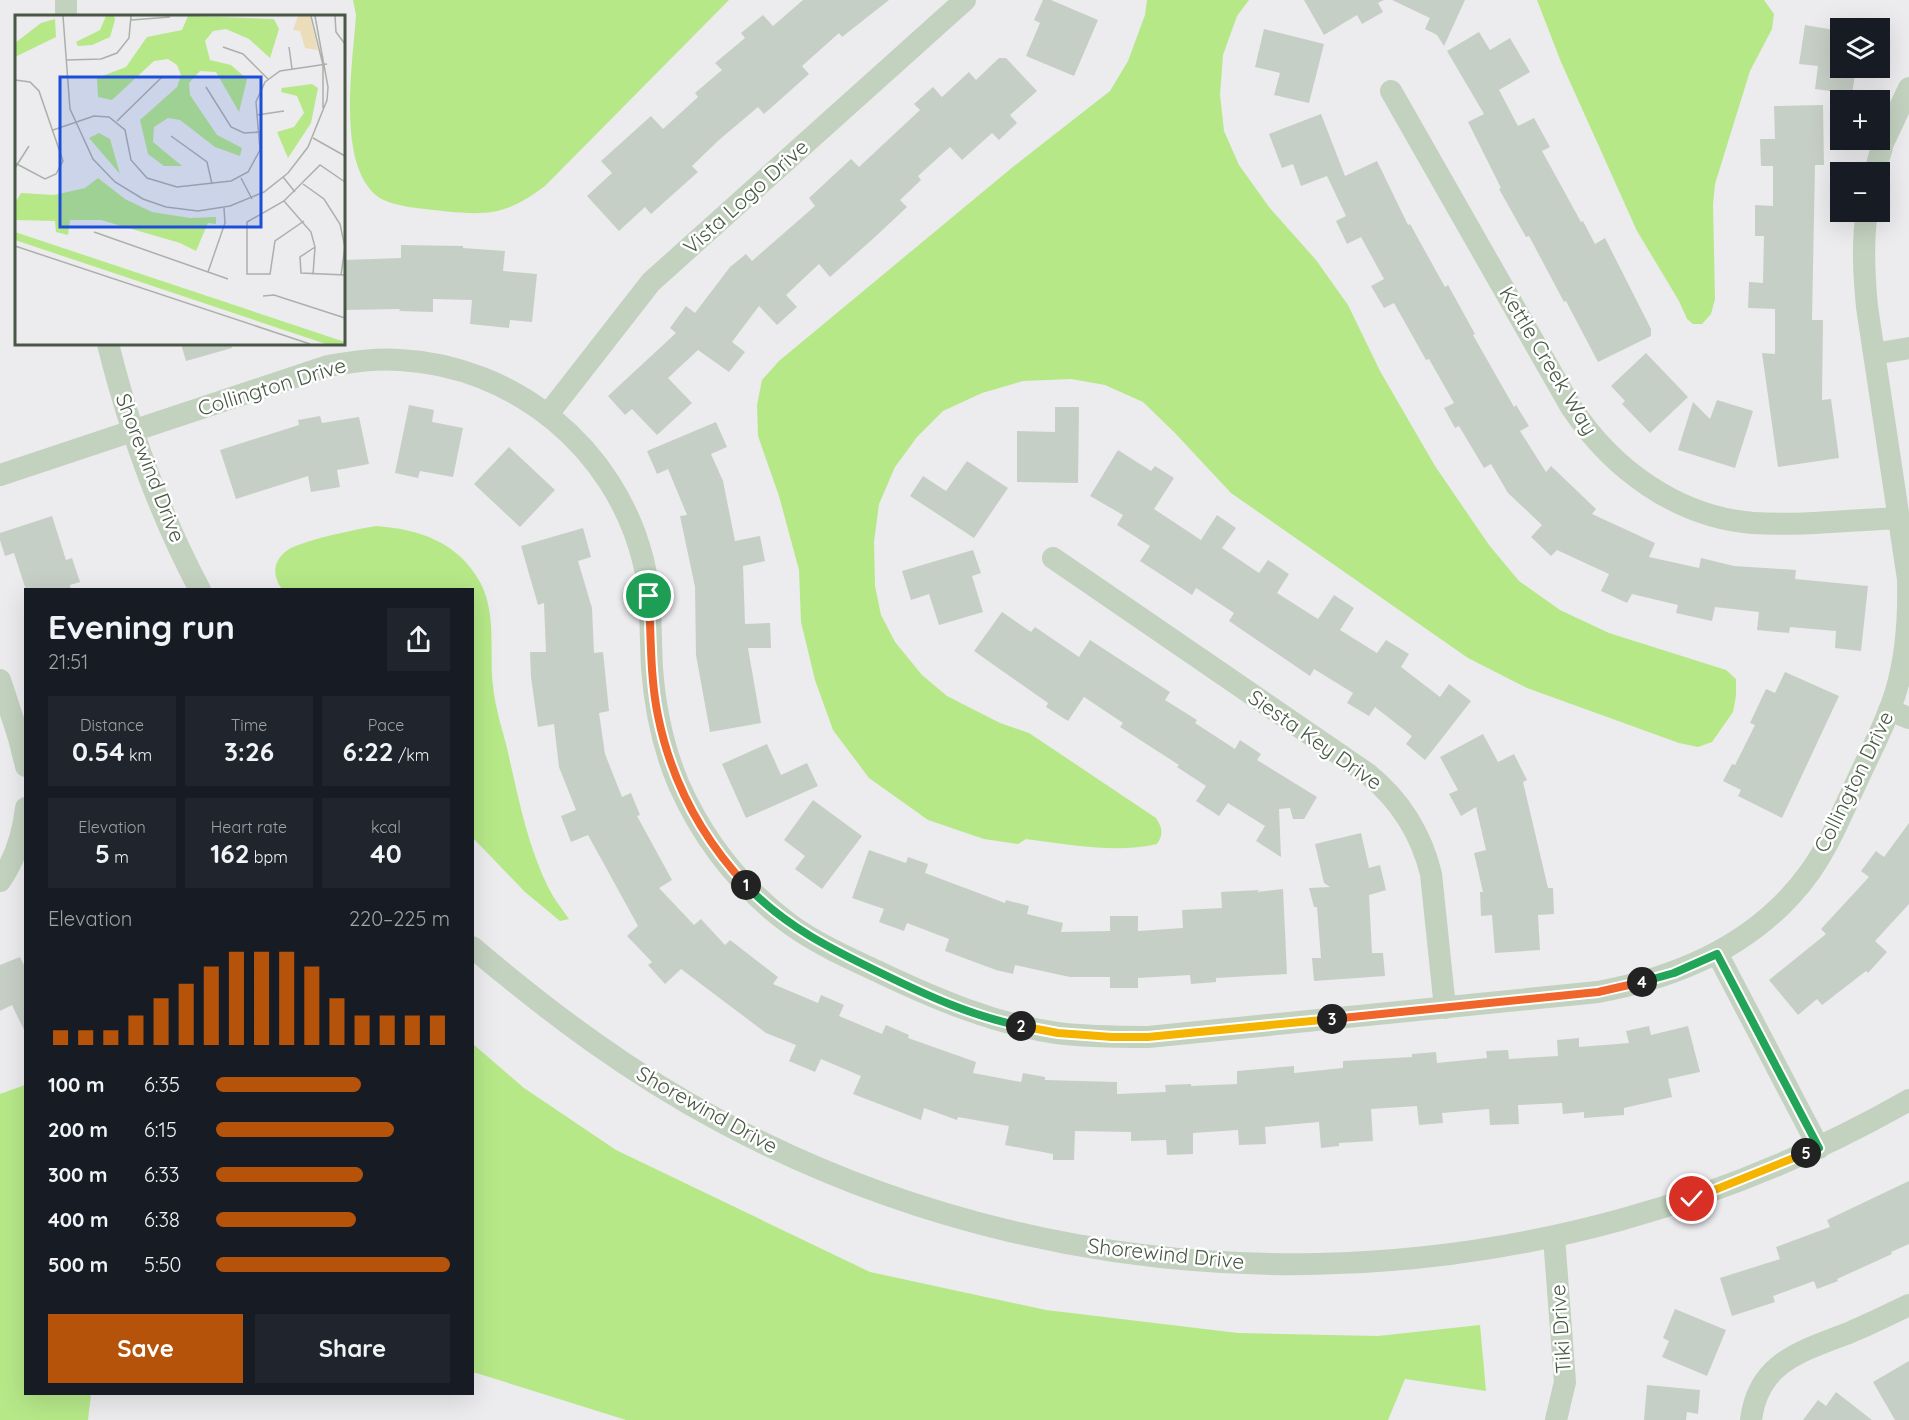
<!DOCTYPE html>
<html lang="en">
<head>
<meta charset="utf-8">
<style>
	:root { --surface:#171b24; --page:#20242c; --text:#f1f3f6; --muted:#9ea1a6; --accent:#b45309 }
	body { margin:0; font-family:Quicksand,sans-serif; background:var(--page); color:var(--text); height:100vh; display:flex; flex-direction:column; font-size:22px; white-space:nowrap }
	* { box-sizing:border-box; margin:0 }
	p { font-size:20px; color:var(--muted) }
	.icon { flex:none; width:33px; height:33px; fill:none; stroke:currentColor; stroke-width:2; stroke-linecap:round; stroke-linejoin:round }
	.map { position:relative; flex:1; overflow:hidden }
	.drawer { position:absolute; left:24px; top:588px; width:450px; height:807px; display:flex; flex-direction:column; background:var(--surface); border-radius:0px; box-shadow:0 6px 24px #0002 }
	.drawer>* { flex:none }
	.tools { position:absolute; left:1830px; top:18px; display:grid; gap:12px }
	.tools a { display:grid; place-items:center; width:60px; height:60px; border-radius:0px; background:var(--surface); box-shadow:0 6px 24px #0002; font-size:30px }
	.pin { position:absolute; display:grid; place-items:center; width:51px; height:51px; color:#fff; margin:-26px; border:3px solid #fff; border-radius:50%; box-shadow:0 2px 6px #0007 }
	.km { position:absolute; width:30px; height:30px; margin:-15px; border-radius:50%; background:#222; color:#fff; font-size:16px; line-height:30px; text-align:center }
	.round { display:grid; place-items:center; flex:none; width:63px; height:63px; border-radius:0px; background:var(--page) }
	.overview { display:flex; align-items:center; justify-content:space-between; height:102px; padding:0 24px }
	h1 { font-size:33px; font-weight:800; line-height:45px }
	.figures { display:grid; grid-template-columns:repeat(3,1fr); gap:9px; height:102px; padding:6px 24px }
	.figures div { display:grid; align-content:center; border-radius:0px; background:var(--page); text-align:center }
	.figures b { font-size:26px; font-weight:800 }
	.figures small { font-size:16px; font-weight:400 }
	.figures p { font-size:16px }
	.chart { height:168px; padding:12px 24px }
	.chart p { display:flex; justify-content:space-between }
	.chart svg { width:100%; height:108px; margin-top:6px; stroke:var(--accent); stroke-width:6 }
	.cta { display:flex; gap:12px; margin-top:auto; padding:12px 24px }
	.cta a { flex:1; height:69px; border-radius:0px; background:var(--accent); color:#fff; font-size:24px; font-weight:800; line-height:69px; text-align:center }
	.cta a+a { background:var(--page); color:var(--text) }
	ul { padding:0 24px; list-style:none; font-size:20px }
	li { display:grid; grid-template-columns:96px 72px 1fr; align-items:center; height:45px }
	li i { height:15px; border-radius:8px; background:var(--accent) }
	.map>svg:first-child { display:block }
	.water { fill:#b6e888 }
	.building { fill:#c6cfc6 }
	.lines { fill:none; stroke-linecap:round; stroke-linejoin:round }
	.minor { stroke:#c3d1bf; stroke-width:22 }
	.split-1-casing { stroke:#fff; stroke-width:12 }
	.split-2-casing { stroke:#fff; stroke-width:12 }
	.split-3-casing { stroke:#fff; stroke-width:12 }
	.split-4-casing { stroke:#fff; stroke-width:12 }
	.split-5-casing { stroke:#fff; stroke-width:12 }
	.split-6-casing { stroke:#fff; stroke-width:12 }
	.split-1 { stroke:#f0652b; stroke-width:8 }
	.split-2 { stroke:#22a559; stroke-width:8 }
	.split-3 { stroke:#f5b400; stroke-width:8 }
	.split-4 { stroke:#f0652b; stroke-width:8 }
	.split-5 { stroke:#22a559; stroke-width:8 }
	.split-6 { stroke:#f5b400; stroke-width:8 }
	.labels { text-anchor:middle; stroke-width:5; stroke-linejoin:round; paint-order:stroke }
	.street-label { font-size:21px; fill:#495845; stroke:#fff }
	.inset-road { fill:none; stroke:#abb0aa; stroke-width:1.5 }
	.view { fill:#1d4ed8; fill-opacity:0.15; stroke:#1d4ed8; stroke-width:3 }
	.inset-edge { fill:none; stroke:#495845; stroke-width:3 }
</style>
</head>
<body>
<div class="map">
<svg width="1909" height="1420" viewBox="0 0 1909 1420">
	<rect width="100%" height="100%" fill="#ecebee"/>
	<path class="water" d="M353,0H729L545,186C508,214 489,216 443,211C425,209 391,207 377,196C336,163 353,63 356,15Z
		M1147,0H1249L1237,16L1223,55L1220,95L1224,131L1239,165L1269,207L1316,260L1348,305L1380,371L1435,466L1489,545L1519,581L1560,610L1609,633L1726,670L1736,679V696L1733,712L1712,742L1698,747L1679,743L1527,688L1468,658L1231,493L1174,432L1143,402L1105,385L1071,379L1023,381L982,393L943,411L917,437L895,467L879,504L874,542L875,586L881,615L895,642L922,675L947,696L1000,723L1029,733L1156,818C1162,827 1164,834 1157,844C1115,854 1068,844 1026,839L1018,844L984,839L928,820L869,778L833,730L815,680L801,622L799,570L779,496L758,436L757,405L762,380L779,361L1014,166L1110,91L1128,61L1145,15Z
		M1537,0H1764L1774,14L1772,29L1750,71L1715,184L1713,204L1715,299L1711,314L1702,324H1693L1687,319L1679,301L1637,231L1561,62Z
		M376,526C419,529 458,542 480,582C497,614 489,652 493,686C495,707 502,728 507,748C518,796 527,845 549,889C554,899 562,909 569,919L560,921L525,892L473,838L472,590L282,589C273,577 272,563 285,552C297,541 358,529 376,526Z
		M473,1044L524,1088L616,1150L870,1272L1046,1310L1238,1333L1378,1336L1480,1325L1486,1391L1405,1379L1388,1420H626L473,1372Z
		M25,1085L26,1394H91L88,1420H0V1094Z"/>
	<path class="building" d="M803,0H889L842,37L839,33L802,66L809,74L764,114L758,107L719,140L692,166L698,172L651,214L645,207L619,231L587,196L612,173L601,161L651,116L663,129L698,97L695,93L722,70L715,63L745,38L741,33L763,15L773,26Z
		M1043,0H1051L1098,20L1074,76L1026,56L1040,23L1034,20Z
		M1304,0H1384L1378,3L1383,12L1362,24L1357,15L1324,35Z
		M1392,0H1465L1444,46L1437,35L1425,29L1430,18Z
		M1805,25L1840,31V68H1856L1852,94L1815,89L1818,66L1799,64Z
		M1264,29L1324,44L1309,103L1274,95L1280,73L1255,67Z
		M1479,32L1490,50L1510,38L1530,72L1499,90L1518,126L1534,118L1550,147L1542,151L1581,222L1583,221L1595,244L1605,238L1651,329V336L1598,362L1566,301L1564,302L1529,236L1526,237L1499,189L1501,188L1468,122L1484,114L1447,51Z
		M999,58H1006L1037,91L1010,115L1017,123L999,140L992,133L962,160L950,147L918,176L921,180L900,200L907,207L875,237L830,277L819,264L786,295L797,307L777,325L759,306L732,342L745,352L729,372L698,350L668,378L692,403L657,435L632,409L625,415L608,396L676,333L670,328L686,306L695,313L730,267L746,254L752,261L815,206L809,198L851,159L859,167L920,110L914,104L933,87L942,97L969,72L976,80Z
		M1823,105L1824,165H1815L1812,320H1823L1822,400L1831,399L1839,458L1778,467L1762,353L1775,354V309L1748,308L1749,282L1763,283L1764,236H1755V205L1773,206V166H1761L1760,139H1775L1774,106Z
		M1321,114L1345,176L1377,161L1408,225L1410,224L1445,287L1448,285L1475,334L1473,335L1514,407L1516,405L1529,426L1520,431L1546,472L1551,466L1596,509L1592,514L1655,543L1649,557L1699,568L1701,558L1734,566L1796,570L1795,579L1868,586L1861,651L1835,648L1836,631L1790,627L1789,633L1757,630L1759,612L1715,607L1712,621L1676,613L1678,605L1632,594L1627,603L1601,591L1609,574L1557,550L1551,556L1531,537L1542,525L1508,493L1491,464L1484,468L1459,426L1455,428L1444,408L1454,403L1429,359L1426,360L1394,303L1384,308L1371,286L1384,279L1361,237L1347,244L1336,221L1346,216L1327,176L1301,186L1293,164L1282,168L1269,134Z
		M401,245L463,246V248L505,251L503,271L537,274L532,322L510,320L509,328L470,324L472,300L433,299V312L399,311L400,309L344,310V260L401,258Z
		M181,344H231L232,348L186,361Z
		M1646,353L1688,397L1650,433L1622,404L1625,401L1611,386Z
		M1717,400L1753,411L1735,468L1678,450L1693,402L1710,419Z
		M409,405L434,410L432,422L463,428L453,477L420,471L418,478L395,473Z
		M1055,407H1079L1078,483L1017,482V431L1055,432Z
		M320,416L322,423L359,417L369,464L337,470L340,487L311,492L308,476L236,499L220,450L299,425L298,420Z
		M716,422L727,447L711,454L723,481L735,541L760,536L765,561L743,566L745,624L770,623L771,648H748L761,723L710,732L696,655L695,587L680,516L687,515L668,469L657,474L647,451Z
		M509,447L555,490L520,527L474,484Z
		M1118,450L1151,471L1155,466L1174,478L1154,509L1201,540L1217,515L1236,528L1222,548L1259,573L1268,560L1289,574L1277,593L1318,619L1334,595L1354,608L1340,630L1377,653L1386,640L1409,654L1401,667L1440,697L1449,684L1471,701L1425,760L1406,744L1412,736L1375,707L1369,716L1347,703L1353,693L1314,669L1310,676L1229,621L1234,613L1196,588L1192,595L1140,561L1150,546L1117,525L1123,515L1090,496Z
		M967,461L1008,488L974,538L910,496L923,476L946,491Z
		M52,516L66,560L72,558L80,582L70,585L71,590H26L14,553L5,556L0,540V533Z
		M583,528L591,557L578,561L592,608L594,653L603,652L609,711L599,713L605,754L622,797L631,793L640,815L637,816L672,880L659,888L694,925L701,919L725,945L730,940L778,977L773,984L818,1003L821,995L844,1005L839,1016L882,1034L886,1025L909,1035L908,1038L976,1062L973,1073L1021,1082L1023,1073L1045,1077V1080L1117,1082V1094L1166,1092L1165,1085L1191,1084V1086L1237,1084V1071L1294,1066V1073L1343,1068V1061L1412,1057V1054L1436,1052L1437,1063L1487,1058L1486,1051L1508,1050L1509,1059L1558,1056L1557,1040L1579,1038V1047L1629,1043L1626,1031L1649,1026L1651,1035L1688,1026L1700,1072L1668,1079L1672,1097L1624,1108V1115L1584,1118V1112L1563,1114L1562,1103L1518,1105L1519,1124L1490,1125L1489,1109L1442,1113L1443,1123L1419,1125L1417,1106L1371,1109L1373,1141L1339,1143V1146L1321,1148L1319,1122L1265,1127L1266,1144L1239,1145L1238,1130L1193,1133V1154L1167,1155L1166,1140L1131,1141V1132L1075,1131L1074,1160H1053V1154L1005,1145L1009,1126L958,1117L957,1120L924,1108L921,1120L853,1094L861,1076L821,1059L815,1072L789,1061L796,1045L766,1033L681,969L665,984L648,965L652,962L627,936L638,926L588,835L571,842L561,816L576,810L559,767L554,724L538,727L531,677L530,652H546L544,603L538,605L521,546Z
		M973,550L981,573L972,576L983,612L939,625L929,594L911,600L902,571Z
		M1002,612L1031,632L1035,627L1079,657L1090,640L1170,692L1165,700L1197,720L1195,723L1235,749L1240,740L1261,754L1257,760L1317,797L1304,819H1293L1290,808L1279,809L1281,857L1256,841L1265,826L1228,803L1219,816L1196,801L1206,786L1177,767L1179,765L1120,727L1123,723L1084,697L1068,721L1046,707L1048,703L974,651Z
		M1785,672L1839,696L1782,818L1738,796L1741,790L1723,781L1732,764L1735,765L1755,725L1750,723L1766,689L1775,693Z
		M1483,734L1498,762L1514,754L1527,780L1523,782L1548,888H1553L1554,914L1538,915L1540,950L1495,953L1492,915L1481,916L1480,892H1483L1474,853L1486,850L1476,807L1461,816L1449,794L1458,790L1440,757Z
		M767,744L781,775L807,763L818,786L746,818L722,764Z
		M813,800L862,836L822,889L795,869L805,856L784,840Z
		M1909,823V904L1875,941L1887,952L1868,973L1866,971L1822,1005L1817,999L1798,1015L1769,980L1826,934L1821,929L1869,877L1861,871L1876,851L1884,857Z
		M1361,833L1369,868L1380,865L1386,890L1369,895L1372,953H1383L1385,976L1314,981L1312,958H1321L1317,907H1314L1309,888L1330,887L1324,883L1315,844Z
		M869,850L906,863L908,857L928,864L925,873L1005,903L1006,900L1029,906L1027,914L1063,923L1061,932L1110,931V916H1138V931L1183,928L1182,910L1222,908L1221,892L1259,890L1257,892L1283,889L1287,974L1216,978V982L1191,984L1190,975L1138,978V988H1110V977H1070L1015,965L1013,974L996,970L945,951L949,939L907,923L904,931L879,922L884,909L852,898Z
		M20,957L26,969V1034L12,1005L0,1011V965Z
		M1909,1181V1244L1891,1252L1892,1254L1837,1279L1838,1281L1817,1289L1814,1281L1773,1296L1775,1302L1732,1316L1720,1278L1780,1259L1776,1247L1830,1227L1827,1220Z
		M1675,1309L1726,1330L1707,1376L1662,1357L1669,1341L1663,1338Z
		M1909,1361V1420H1895L1873,1382Z
		M1647,1385L1700,1390L1698,1414L1687,1412L1686,1420H1644Z
		M1836,1392L1872,1420H1803L1818,1400L1826,1406Z"/>
	<g class="lines">
		<path class="minor" d="M66,16V0
			M1391,91L1571,407C1612,469 1677,517 1753,523C1801,526 1851,520 1899,518
			M1875,172L1883,143L1909,88
			M108,344C129,428 159,513 200,590
			M1874,354L1909,348
			M548,414L651,282L965,0
			M0,475L328,366C352,362 375,358 400,360C515,366 615,448 643,560C652,596 650,632 652,668C655,708 663,748 679,785C704,841 742,889 791,925C819,945 851,959 881,973C938,1000 995,1024 1057,1033C1087,1037 1118,1037 1148,1037L1598,992C1681,977 1759,943 1810,872C1830,844 1843,810 1858,779C1871,750 1887,722 1896,691C1907,654 1909,617 1908,579L1867,307C1864,275 1862,243 1867,212
			M1053,558L1368,774C1401,801 1421,833 1431,874L1445,1008
			M0,680L19,738L26,766
			M1889,710L1909,718
			M0,881C15,860 23,833 26,808
			M472,947C550,1013 630,1073 720,1121C1093,1321 1543,1309 1909,1100
			M1717,953L1819,1148
			M1554,1237L1565,1382L1556,1420
			M1751,1420C1758,1361 1803,1351 1851,1332C1870,1324 1890,1314 1909,1305"/>
	</g>
	<g class="lines">
		<g class="split-1-casing">
			<path id="split-1" d="M649,596C651,636 650,677 658,716C671,780 701,837 746,885"/>
		</g>
		<g class="split-2-casing">
			<path id="split-2" d="M746,885C784,926 833,950 883,974C928,996 972,1016 1021,1026"/>
		</g>
		<g class="split-3-casing">
			<path id="split-3" d="M1021,1026L1058,1033L1112,1037H1148L1332,1019"/>
		</g>
		<g class="split-4-casing">
			<path id="split-4" d="M1332,1019L1598,992L1642,982"/>
		</g>
		<g class="split-5-casing">
			<path id="split-5" d="M1642,982L1674,973L1717,954L1819,1148L1806,1153"/>
		</g>
		<g class="split-6-casing">
			<path id="split-6" d="M1692,1199L1806,1153"/>
		</g>
		<use href="#split-1" class="split-1"/>
		<use href="#split-2" class="split-2"/>
		<use href="#split-3" class="split-3"/>
		<use href="#split-4" class="split-4"/>
		<use href="#split-5" class="split-5"/>
		<use href="#split-6" class="split-6"/>
	</g>
	<g class="labels">
		<g class="street-label">
			<text transform="translate(746 197) rotate(-42)" y="7">Vista Logo Drive</text>
			<text transform="translate(1548 361) rotate(59)" y="7">Kettle Creek Way</text>
			<text transform="translate(272 387) rotate(-17)" y="7">Collington Drive</text>
			<text transform="translate(150 468) rotate(69)" y="7">Shorewind Drive</text>
			<text transform="translate(1315 740) rotate(35)" y="7">Siesta Key Drive</text>
			<text transform="translate(1854 782) rotate(-64)" y="7">Collington Drive</text>
			<text transform="translate(707 1110) rotate(29)" y="7">Shorewind Drive</text>
			<text transform="translate(1166 1254) rotate(6)" y="7">Shorewind Drive</text>
			<text transform="translate(1561 1329) rotate(-94)" y="7">Tiki Drive</text>
		</g>
	</g>
	<g transform="translate(15 15)">
		<rect width="330" height="330" fill="#ecebee"/>
		<path d="M283,1H295L303,35L290,33L285,16L278,15Z" fill="#ecddba"/>
		<path d="M91,1H99L100,5L95,22L77,30L63,31L61,27L85,15ZM173,1L259,4L264,14L255,43L234,24L211,14L198,16L190,26L195,45L216,50L232,64L224,97L201,57L185,56L174,68L175,80L202,120L227,133L225,141L200,132L165,105L153,103L139,112L138,127L167,151H149L133,139L125,105L162,72L166,60L162,50L153,44L139,46L97,85L83,82L82,63L111,52L132,22L167,15ZM40,4L41,22L0,42V28L26,8ZM297,69L303,73L296,108L273,143L262,117L279,112L289,98L282,81L266,77L267,73ZM84,118L95,124L105,159L74,123ZM83,163L110,184L137,197L175,203L201,202V209L193,208L181,236L165,228L86,205H55L53,220L41,217L40,206L0,205V188L6,178L39,180L70,173ZM0,217L330,327V329H311L0,225Z" fill="#b6e888"/>
		<path class="inset-road" d="M48,1L55,94L78,144L100,167L128,184L151,192L183,196L215,191L249,177L273,158L293,132L312,85L313,72L300,1M296,1L308,50V93M320,1L321,17L330,29M116,5L155,2M208,32L228,39L253,64M274,32L277,54M52,45L86,44L102,38L114,23L116,1M0,65L15,67L24,76L48,146L41,159L30,164L0,148M191,72L216,112L229,118L245,117M242,100L269,96M102,106L147,62M38,115L79,101L94,102L110,115L116,145L132,163L162,172L216,166L233,157L245,135L241,87L250,67L265,56L312,49M156,121L192,147L197,169M298,123L330,141M0,153L14,131M268,162L280,177M226,163L237,184M288,169L309,184L325,209L330,232L326,260M269,186L296,217L300,232L298,260M289,206L260,226L255,259H232V207L269,186L305,150L330,167M79,217L213,264M0,231L295,329M300,232L285,242L286,258L330,260M193,257L210,208L209,193M248,281L259,280L330,303"/>
		<path class="view" d="M45,62H246V212H45Z"/>
		<rect width="330" height="330" class="inset-edge"/>
	</g>
</svg>
<div class="tools">
<a><svg class="icon" aria-label="layers" viewBox="0 0 24 24"><path d="M12 4l9 5-9 5-9-5zM3 14l9 5 9-5"/></svg></a>
<a>+</a>
<a>−</a>
</div>
<div class="pin" style="left:649px;top:596px;background:#1e9e55"><svg class="icon" aria-label="arrive" viewBox="0 0 24 24"><path d="M6 21V4h12l-3 4 3 4H6"/></svg></div>
<div class="pin" style="left:1692px;top:1199px;background:#d93025"><svg class="icon" aria-label="check" viewBox="0 0 24 24"><path d="M5 12l5 5 9-10"/></svg></div>
<b class="km" style="left:746px;top:885px">1</b>
<b class="km" style="left:1021px;top:1026px">2</b>
<b class="km" style="left:1332px;top:1019px">3</b>
<b class="km" style="left:1642px;top:982px">4</b>
<b class="km" style="left:1806px;top:1153px">5</b>
<section class="drawer">
<div class="overview"><div><h1>Evening run</h1><p>21:51</p></div><a class="round"><svg class="icon" aria-label="share" viewBox="0 0 24 24"><path d="M12 15V3M7 8l5-5 5 5M5 13v7h14v-7"/></svg></a></div>
<div class="figures">
<div><p>Distance</p><b>0.54<small> km</small></b></div>
<div><p>Time</p><b>3:26</b></div>
<div><p>Pace</p><b>6:22<small> /km</small></b></div>
</div>
<div class="figures">
<div><p>Elevation</p><b>5<small> m</small></b></div>
<div><p>Heart rate</p><b>162<small> bpm</small></b></div>
<div><p>kcal</p><b>40</b></div>
</div>
<div class="chart"><p><span>Elevation</span>220–225 m</p>
<svg viewBox="0 0 160 44" preserveAspectRatio="none"><path d="M5 44V38M15 44V38M25 44V38M35 44V32M45 44V25M55 44V19M65 44V12M75 44V6M85 44V6M95 44V6M105 44V12M115 44V25M125 44V32M135 44V32M145 44V32M155 44V32"/></svg>
</div>
<ul>
<li><b>100 m</b>6:35<i style="width:62%"></i></li>
<li><b>200 m</b>6:15<i style="width:76%"></i></li>
<li><b>300 m</b>6:33<i style="width:63%"></i></li>
<li><b>400 m</b>6:38<i style="width:60%"></i></li>
<li><b>500 m</b>5:50<i style="width:100%"></i></li>
</ul>
<div class="cta"><a>Save</a><a>Share</a></div>
</section>
</div>
</body>
</html>
